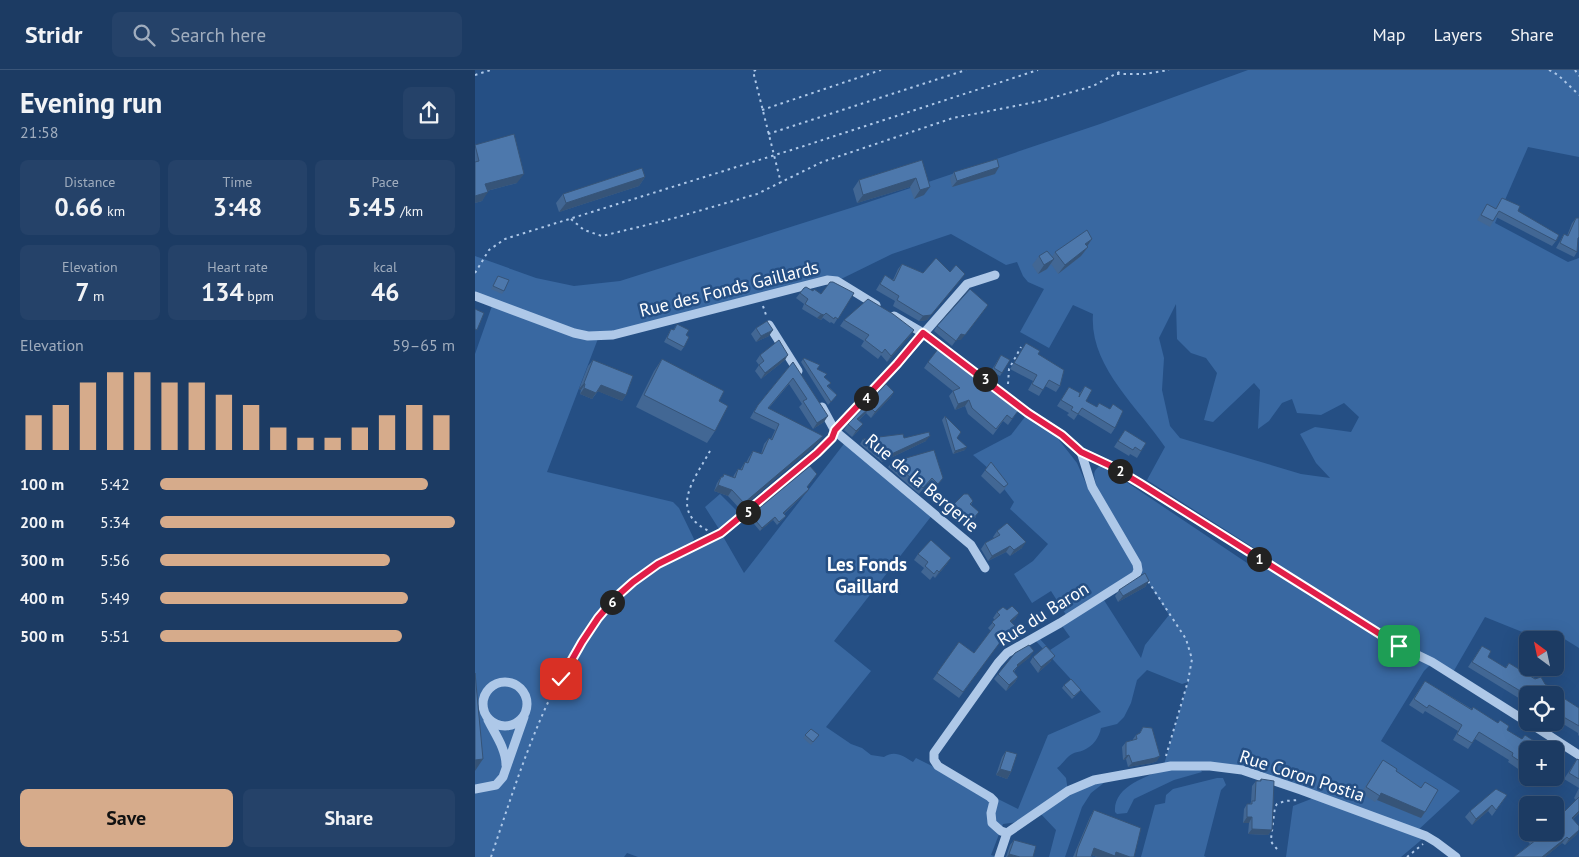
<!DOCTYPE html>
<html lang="en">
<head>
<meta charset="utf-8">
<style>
	:root { --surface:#1c3b63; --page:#254269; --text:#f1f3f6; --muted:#a0adbe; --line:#3a5578; --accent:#d6ab8b }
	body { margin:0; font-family:"PT Sans",sans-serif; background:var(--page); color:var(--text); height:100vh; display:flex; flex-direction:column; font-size:19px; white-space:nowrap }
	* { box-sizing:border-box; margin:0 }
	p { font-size:16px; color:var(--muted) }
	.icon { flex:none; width:28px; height:28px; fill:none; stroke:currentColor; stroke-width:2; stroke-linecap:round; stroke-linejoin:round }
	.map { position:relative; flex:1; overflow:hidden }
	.side { display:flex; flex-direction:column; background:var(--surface); width:475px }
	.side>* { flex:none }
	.needle { width:32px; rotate:327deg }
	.buttons { position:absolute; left:1044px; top:561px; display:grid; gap:10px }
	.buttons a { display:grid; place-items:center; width:45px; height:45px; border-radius:8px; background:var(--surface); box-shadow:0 5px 20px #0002,0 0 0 1px var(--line); font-size:25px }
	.pin { position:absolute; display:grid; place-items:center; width:42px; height:42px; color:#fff; margin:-21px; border-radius:10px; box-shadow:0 2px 8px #0006 }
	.km { position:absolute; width:25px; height:25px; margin:-12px; border-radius:50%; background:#222; color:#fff; font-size:14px; line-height:25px; text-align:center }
	.round { display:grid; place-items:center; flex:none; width:52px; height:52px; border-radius:8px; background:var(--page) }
	.head { display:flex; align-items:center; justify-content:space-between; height:85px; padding:0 20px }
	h1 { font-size:28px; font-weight:600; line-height:38px }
	.figures { display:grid; grid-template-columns:repeat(3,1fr); gap:8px; height:85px; padding:5px 20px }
	.figures div { display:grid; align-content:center; border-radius:8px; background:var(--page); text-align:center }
	.figures b { font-size:25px; font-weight:600 }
	.figures small { font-size:14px; font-weight:400 }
	.figures p { font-size:14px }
	.chart { height:140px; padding:10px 20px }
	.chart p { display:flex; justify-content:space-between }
	.chart svg { width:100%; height:90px; margin-top:5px; stroke:var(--accent); stroke-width:6 }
	.button { display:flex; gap:10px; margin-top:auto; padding:10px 20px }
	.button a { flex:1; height:58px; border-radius:8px; background:var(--accent); color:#111; font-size:20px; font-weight:600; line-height:58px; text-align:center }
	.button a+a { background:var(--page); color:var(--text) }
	ul { padding:0 20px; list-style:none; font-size:16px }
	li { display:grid; grid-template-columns:80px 60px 1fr; align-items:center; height:38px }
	li i { height:12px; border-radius:6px; background:var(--accent) }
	header { display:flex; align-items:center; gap:30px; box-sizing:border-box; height:70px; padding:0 25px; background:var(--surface); border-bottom:1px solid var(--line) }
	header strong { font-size:24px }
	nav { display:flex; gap:28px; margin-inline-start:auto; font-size:18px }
	.search { width:350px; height:45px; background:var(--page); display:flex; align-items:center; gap:12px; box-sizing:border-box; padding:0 18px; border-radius:8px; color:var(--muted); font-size:19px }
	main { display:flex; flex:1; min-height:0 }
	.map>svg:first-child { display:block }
	.green { fill:#3968a1; fill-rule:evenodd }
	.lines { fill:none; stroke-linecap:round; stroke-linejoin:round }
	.path { stroke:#aec8e8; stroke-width:2; stroke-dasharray:2.5 4; stroke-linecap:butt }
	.minor { stroke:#aec8e8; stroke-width:9 }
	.wall { fill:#426794 }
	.shaded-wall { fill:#365478 }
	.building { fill:#4d78ac; stroke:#365478 }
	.route-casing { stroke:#fff; stroke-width:10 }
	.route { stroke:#e11d48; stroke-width:6 }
	.labels { text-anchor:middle; stroke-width:5; stroke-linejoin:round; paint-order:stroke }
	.street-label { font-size:18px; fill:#fff; stroke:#254f84 }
	.neighbourhood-label { font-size:19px; font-weight:bold; fill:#fff; stroke:#254f84 }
</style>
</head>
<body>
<header>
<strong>Stridr</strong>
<div class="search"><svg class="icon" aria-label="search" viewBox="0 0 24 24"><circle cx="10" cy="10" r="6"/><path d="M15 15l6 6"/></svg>Search here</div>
<nav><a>Map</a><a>Layers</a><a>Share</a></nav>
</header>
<main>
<section class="side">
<div class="head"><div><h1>Evening run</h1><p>21:58</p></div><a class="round"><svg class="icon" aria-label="share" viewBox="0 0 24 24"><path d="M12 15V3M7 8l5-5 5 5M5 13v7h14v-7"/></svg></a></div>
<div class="figures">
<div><p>Distance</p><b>0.66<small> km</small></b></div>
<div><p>Time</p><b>3:48</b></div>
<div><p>Pace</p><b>5:45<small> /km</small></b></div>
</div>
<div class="figures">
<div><p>Elevation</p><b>7<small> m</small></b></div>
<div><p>Heart rate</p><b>134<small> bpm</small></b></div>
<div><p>kcal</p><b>46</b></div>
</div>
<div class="chart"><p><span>Elevation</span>59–65 m</p>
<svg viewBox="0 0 160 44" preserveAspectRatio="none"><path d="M5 44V27M15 44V22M25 44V11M35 44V6M45 44V6M55 44V11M65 44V11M75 44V17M85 44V22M95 44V33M105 44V38M115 44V38M125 44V33M135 44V27M145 44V22M155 44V27"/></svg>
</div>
<ul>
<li><b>100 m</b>5:42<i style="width:91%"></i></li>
<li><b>200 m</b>5:34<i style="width:100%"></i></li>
<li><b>300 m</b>5:56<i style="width:78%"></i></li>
<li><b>400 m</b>5:49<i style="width:84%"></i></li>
<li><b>500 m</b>5:51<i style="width:82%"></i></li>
</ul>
<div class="button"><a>Save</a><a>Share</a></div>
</section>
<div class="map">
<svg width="1104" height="787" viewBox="0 0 1104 787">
	<rect width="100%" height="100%" fill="#254f84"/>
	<path class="green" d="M773,0H1104V87L1053,77L1020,153L1093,192L1104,188V578L1075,560L1057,566L1010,547L977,604L957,593L949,601L906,671L985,721L941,762L951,766L926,787H811L818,736L836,729L838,725L767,700L725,699L727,702L699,710L659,729L652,743L642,744L640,742C638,716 672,707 691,698H688L713,612L707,614L672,600L662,610L656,633L649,647L642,654L626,658C624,668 618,676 609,680C605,682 600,682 597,684C591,687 588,694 582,698L591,708L593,721L619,710L630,712L616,723L607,737L590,787H574L581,760L564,742L543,752L528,754L516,785L523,787H163L152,783L149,787H0V284L18,233L0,226V186L61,208L99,216L145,211L385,135L625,54ZM476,164L531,195L542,192L548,206L553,212L569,219L545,262L574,278L598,235L618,244C614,296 663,337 690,377L672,410L790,485L784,501L629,397L625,396C617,401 619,406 621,414L613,418L602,393L584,370L587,365L553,343L536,365L498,385L514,399L539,432L535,439L573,474L558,491L539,504L557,533L576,521L593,548L585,553L595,567L575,580L563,567L559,569L626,642L573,665L543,739L441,688L438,692C428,686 420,680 409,687L396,685L387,678L376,674L351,657L396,601L359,571L458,444L372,370L269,503L246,463L210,481V475L216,473L219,469L204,438L198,432L72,402L124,266L362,211L417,184ZM701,234L702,269L716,283L731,288L742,303L729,350L738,352L779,313L785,320L783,359L794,351L807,333L817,329L822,343L846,345L869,333L884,347L876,362L840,357L825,364L841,393L855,408L826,404L705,368L695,356L687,320L689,288L684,268ZM663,501L670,507L694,545L670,575L666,588L627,527Z
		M245,424L264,443L244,459L230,437Z
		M742,708H748L751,715L746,720L729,786L731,787H666L680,735L690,733L691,725L698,719Z"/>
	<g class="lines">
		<path class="path" d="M281,0L278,1L306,113
			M1074,0L1083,5L1104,25
			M1100,0L1104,6
			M642,4H670L694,0
			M0,5L16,0
			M287,40L406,0
			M293,64L491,0
			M96,149L109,160L127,166L196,149L282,124L347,92L478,48L566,31L618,16L648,0
			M0,203L14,180L30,169L329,76L563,0
			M288,236L291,245
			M533,314L534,299L546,277
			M235,381C219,410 192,442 236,462
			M673,511L711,569L717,589L713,611L691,686
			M802,779L797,773L796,769L800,737L802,734L810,731L823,730
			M16,787C47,696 81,576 158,513C181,493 210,481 237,468
			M932,787L948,774"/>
		<path class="minor" d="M0,226L99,263L113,266L138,265L352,210L362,211L401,235
			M419,246L448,263L553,343L587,365L606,382L636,396L666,414L924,576L957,592L1052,652
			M294,255L323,301
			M347,337L360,361L496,475L510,498
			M246,463L342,383L357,368L360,361L422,294L492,214L520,205
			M8 634a22 22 0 1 1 44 0a22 22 0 1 1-44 0Z
			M13,650C20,664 31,679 31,695
			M1053,652L1104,685
			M0,719L21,715L28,707L49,647
			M532,763L526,761L517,753L516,743L519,731L515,727L463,696L459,690V683L523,593L532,583L585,553L661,505L663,500L662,494L617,417L606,382
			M524,787L532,763L593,721L619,710L696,696H735L767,700L826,720L951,766L961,772L981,787"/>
	</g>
	<path class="wall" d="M0,75L42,113L12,121L7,131L0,133Z
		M447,90L449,125L439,129L435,117L382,133L378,119L384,110Z
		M479,102L520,104L477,117L475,108Z
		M170,107L164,116L84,142L81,133L88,124Z
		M1027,128L1081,171L1077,176L1021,147L1015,157L1002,150L1012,134L1021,138Z
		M1101,148L1102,182L1099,187L1081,178L1089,164L1092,166L1097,153Z
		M617,169L612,176L613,177L606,186L583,204L576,194L572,199L563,204L557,195L564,186L577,187L580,182Z
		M427,194L448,203L475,202L486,209L452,250L444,251L418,236L420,231L401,220L410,205L418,210L423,199Z
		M23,206L29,221L27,224L16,219Z
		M329,218L346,224L379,223L359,254L356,252L355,253L348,248L346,250L342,248L327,239L329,234L321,228Z
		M369,250L439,260L435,266L412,292L406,285L403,289L386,276L389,271L365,256Z
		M202,254L211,265L209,277L206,281L189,272L196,259L198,260Z
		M462,256L486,270L482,269L477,276L459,261Z
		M281,258L294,266L281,272L276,264Z
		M551,273L563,284L585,316L581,322L570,316L564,326L553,320L558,311L535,299Z
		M285,285L310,290L286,309L280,301L284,295L281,291Z
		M526,285L535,290L525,306L516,301Z
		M329,288L342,299L350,308L353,316L362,325L353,335L326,292Z
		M187,289L244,331L240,361L232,373L161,337L179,301Z
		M118,290L151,325L147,331L123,321L117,329L105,324L106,320L104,319L113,296Z
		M318,292L349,352L338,359L324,337L327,334L314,314L293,339L344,372L265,439L253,426L239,421L242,413L246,407H247L249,404L258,408L259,405L263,399L265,400L270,392L271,393L274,387L278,381L286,384L289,374L294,368L296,369L300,360L275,348L279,341L283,335Z
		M453,292L543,341L533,355L528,351L518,365L493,344L490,336L480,340L474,326L478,321L449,298Z
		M411,314L419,322L415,328L396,348L391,343L384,350V360L377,367L369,360L373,354Z
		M610,316L611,331L640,358L636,364L603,344L599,350L592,345L594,343L582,336L594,317L605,323Z
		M470,346L482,368L490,380L478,384L467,350Z
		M650,360L671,373L662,388L655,384L654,386L639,377Z
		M429,368L451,371L407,392L385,374L388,369Z
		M417,392L468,408L459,419L453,413L444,424L413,397Z
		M516,392L533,414L529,420L525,424L506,406Z
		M332,417L334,419L332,422L309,444L311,446L302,455L298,450L285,461L274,448L276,445Z
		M498,431L496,435L501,447L493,454L476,439L479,434Z
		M522,461L547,478L535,486L531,482L513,491L506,479L510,473L519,468L518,467Z
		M443,484L472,494L460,508L458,506L455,510L446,502L449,498L439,490Z
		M674,511L670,517L643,532L640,526L644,520Z
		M532,540L544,543L540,549L536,552L540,556L536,562L524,573L484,628L458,609L484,572L499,583L516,561L513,558L520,550L518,548L522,542Z
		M1007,576L1013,587L1030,598L1034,593L1070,614L1079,622L1104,638V666L1103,665V663L1080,649V625H1052V633L993,597Z
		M555,587L543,596L539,602L543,607L540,612L531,621L519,609L523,604Z
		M558,587L576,591L563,603L555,592Z
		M950,611L1032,660L1052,680V705L1033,692L1034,690L1000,669L993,679L978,670L983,661L950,641L948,644L934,635Z
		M589,615L606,620L597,629L587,618Z
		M668,657L682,691L677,693L653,697L651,689L648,690L647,677L651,672L658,670V669L661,665L664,664Z
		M336,659L344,665L336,675L328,668Z
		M531,681L536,702L532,709L521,705L527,687Z
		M1102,689L1104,690V743L1098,749L1102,764L1090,775L1087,773L1070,787H1039L1055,774L1048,766L1052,759V762H1080L1090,741L1101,730L1099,728L1104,718L1089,709Z
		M908,690L921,701L946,717L950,712V742L946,748L902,730L900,732L886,723Z
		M786,709L797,760L793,765L773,764L774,753H768L769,739L772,734H775L776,732L777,716L781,711H784Z
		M1032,725L1017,746L1013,741L997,755L990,747L995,741Z
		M619,740L659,787H622L617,785L616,787H598L615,747Z
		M539,770L558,787H531L535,775Z"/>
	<path class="shaded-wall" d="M524,97L520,104L477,117L482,111Z
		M49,104L42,113L4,123L10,114Z
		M170,107L164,116L84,142L91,133Z
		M441,108L435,117L382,133L388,125Z
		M455,117L449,125L439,129L445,120Z
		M13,122L7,131L0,133V126Z
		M617,169L611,178L610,174Z
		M613,177L606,186L583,204L590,195Z
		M579,189L572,199L563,204L569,195Z
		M490,204L452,250L444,251L448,246Z
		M513,235L486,270L482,269L477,276L486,264Z
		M346,244L349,245L346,250L342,248Z
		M298,260L294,266L281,272L286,266Z
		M439,260L435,266L412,292L416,286Z
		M313,285L310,290L286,309L290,303Z
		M109,313L110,314L106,320L104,319Z
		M126,315L151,325L147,331L122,321Z
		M109,318L121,323L117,329L105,324Z
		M419,322L415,328L396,348L400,342Z
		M494,330L490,336L480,340L483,334Z
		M395,337L391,343L378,355L382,349Z
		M353,346L349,352L338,359L342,353Z
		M388,354L384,360L377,367L381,361Z
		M348,366L344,372L265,439L269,433Z
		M455,366L451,371L407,392L410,387Z
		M492,377L490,380L478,384L480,381Z
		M243,415L257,420L253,426L239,421Z
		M334,419L332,422L306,446L308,443Z
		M300,447L298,450L285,461L287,458Z
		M551,472L547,478L535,486L539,480Z
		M535,476L531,482L513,491L517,486Z
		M476,488L472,494L460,508L464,502Z
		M674,511L670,517L643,532L648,526Z
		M544,543L540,549L531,557L535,551Z
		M559,581L555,587L539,600L542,595Z
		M580,586L576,591L563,603L566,597Z
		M543,607L540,612L531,621L534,615Z
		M654,685L651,689L648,690L651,686Z
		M685,686L682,691L677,693L653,697L657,693Z
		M8,689L0,701V690Z
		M525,699L536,702L532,709L521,705Z
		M906,723L950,742L946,748L902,730Z
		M1017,735L1013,741L997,755L1001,749Z
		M1104,741V743L1092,754L1097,748Z
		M772,747H777L774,753H768Z
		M777,759L797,760L793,765L773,764Z
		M1104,760L1102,764L1090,775L1094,769Z
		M1092,767L1087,773L1070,787H1067Z
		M619,778L641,782L655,787H622L615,784Z
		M534,784L545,787H532Z"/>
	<path class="building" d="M39,64L49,104L10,114L13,122L0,126V92L4,91L0,75Z
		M522,89L524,97L482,111L479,102Z
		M447,90L455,117L445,120L441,108L388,125L384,110Z
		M167,98L170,107L91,133L88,124Z
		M1027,128L1045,136L1043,141L1084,165L1081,171L1024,141L1018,151L1006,145L1012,134L1021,139Z
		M1101,148H1104V167L1103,168L1102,182L1085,173L1089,164L1093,166Z
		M612,160L617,169L610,174L613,177L590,195L580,182Z
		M572,181L579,189L569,195L564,186Z
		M461,188L475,202L481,195L490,204L456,245L448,246L422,230L424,226L405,214L410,205L419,211L427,194L448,203Z
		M23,206L34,210L29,221L18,216Z
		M355,212H358L379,223L363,249L360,247L359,249L351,243L349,245L346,244L330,234L333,229L325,223L329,218L331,217L338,221L339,219L346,224Z
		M495,219L513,235L490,265L486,264L481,271L462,256Z
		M393,229L418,244L439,260L416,286L410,279L407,283L390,270L394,265L369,250Z
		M0,239L9,243L2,260L0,259Z
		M292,251L298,260L286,266L281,258Z
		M202,254L214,260L211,265L214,267L209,277L192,268L196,259L199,260Z
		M304,270L313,285L290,303L284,295L289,291L285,285Z
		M551,273L565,281L563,284L589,300L585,316L574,310L568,320L557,314L562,305L539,293Z
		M463,279L543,341L537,349L532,345L521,359L497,338L494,330L483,334L478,321L485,318L453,292Z
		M526,285L535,290L527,303L519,298Z
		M329,288L345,295L342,299L352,304L349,307L356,313L352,316L362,325L356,332L328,289Z
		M187,289L249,321L244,331L253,336L240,361L169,325Z
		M118,290L158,306L151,325L126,315L121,323L109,318L110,314L109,313Z
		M318,292L353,346L342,353L328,331L332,329L318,308L293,338L348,366L269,433L257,420L243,415L246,407H248L249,404L260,408L263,399L267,400L270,392L273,393L278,381L287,384L294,368L297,370L304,354L279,342L283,335Z
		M411,314L419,322L400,342L395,337L382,349L388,354L381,361L373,354Z
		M610,316L617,320L611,331L622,337L624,333L635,339L638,334L648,341L640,358L607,338L603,344L596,340L598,337L586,330L594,317L605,323L604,327Z
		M470,346L486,362L482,368L492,377L480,381Z
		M650,360L671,373L666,381L660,377L658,380L643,371Z
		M454,362L455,366L410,387L388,369L428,364L429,368Z
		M459,380L468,408L463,414L457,408L448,418L417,392Z
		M516,392L533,414L529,417L510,400Z
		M335,396L342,404L332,417L334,419L308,443L311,446L304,452L300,447L287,458L276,445Z
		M489,424H493L498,431L495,434L504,442L497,450L479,434Z
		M532,453L551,472L539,480L535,476L517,486L510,473L525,465L522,461Z
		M456,470L476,488L464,502L462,500L459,504L450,496L453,492L443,484Z
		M670,503L674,511L648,526L644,520Z
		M537,536L544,543L535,551L540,556L529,567L488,622L462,603L484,572L499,583L520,555L517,552L525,545L522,542L528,537L532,540Z
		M554,575L559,581L542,595L543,596L538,601L543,607L534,615L523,604L540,583Z
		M571,576L580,586L566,597L558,587Z
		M1007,576L1016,581L1013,587L1031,598L1034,593L1060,609L1066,607L1070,614L1081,620L1079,622L1104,638V656L1080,642V625H1052L997,592Z
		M0,603L8,689L0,690Z
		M596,609L606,620L599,626L589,615Z
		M950,611L997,640L998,637L1023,653L1025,650L1034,656L1032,660L1047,669L1050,665L1073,680H1052V696L1037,686L1038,683L1004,662L997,673L982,664L987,655L954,635L952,638L939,629Z
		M668,657L677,658L685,686L680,688L657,693L654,685L651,686V672L662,669L661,665L665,663Z
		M336,659L344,665L338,672L330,665Z
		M531,681L542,684L536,702L525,699Z
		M1102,689L1104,690V709L1094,703Z
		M908,690L922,699L921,701L946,718L950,712L963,720L950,742L906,723L905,726L891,717Z
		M786,709L799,711L797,760L777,759V747H772V734H777V731H780L781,711H786Z
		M1021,719L1032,725L1021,740L1017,735L1001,749L995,741Z
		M1104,727V741L1097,748L1104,756V760L1094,769L1092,767L1067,787H1039L1061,770L1054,762H1080V735H1077H1082L1090,741Z
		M619,740L666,758L659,787H655L641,782L640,786L619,778L616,787H601L603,778Z
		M539,770L561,776L558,787H545L534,784Z"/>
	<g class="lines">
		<g class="route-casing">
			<path id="route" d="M86,609L107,572L123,548L140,528L158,512L183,494L246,463L342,383L357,368L360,360L422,294L448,263L553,343L587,365L606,382L636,396L666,414L924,576"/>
		</g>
		<use href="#route" class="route"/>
	</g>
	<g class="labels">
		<g class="street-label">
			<text transform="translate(254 219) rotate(-14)" y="6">Rue des Fonds Gaillards</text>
			<text transform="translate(447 413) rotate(40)" y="6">Rue de la Bergerie</text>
			<text transform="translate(568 544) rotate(-32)" y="6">Rue du Baron</text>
			<text transform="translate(827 706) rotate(18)" y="6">Rue Coron Postia</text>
		</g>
		<g class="neighbourhood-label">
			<text x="392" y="501">Les Fonds<tspan x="392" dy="22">Gaillard</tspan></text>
		</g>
	</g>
</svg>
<div class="buttons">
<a><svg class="needle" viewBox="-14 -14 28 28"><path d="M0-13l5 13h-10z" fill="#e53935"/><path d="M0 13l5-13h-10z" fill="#a0adbe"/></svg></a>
<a><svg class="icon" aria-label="locate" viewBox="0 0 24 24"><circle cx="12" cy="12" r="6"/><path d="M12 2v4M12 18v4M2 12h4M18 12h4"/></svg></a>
<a>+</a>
<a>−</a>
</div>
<div class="pin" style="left:924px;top:576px;background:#1e9e55"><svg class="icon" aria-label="arrive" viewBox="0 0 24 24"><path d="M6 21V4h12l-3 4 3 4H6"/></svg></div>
<div class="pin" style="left:86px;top:609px;background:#d93025"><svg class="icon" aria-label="check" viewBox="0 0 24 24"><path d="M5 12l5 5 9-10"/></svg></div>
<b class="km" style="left:784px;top:489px">1</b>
<b class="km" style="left:645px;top:401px">2</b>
<b class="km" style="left:510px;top:309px">3</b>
<b class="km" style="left:391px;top:328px">4</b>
<b class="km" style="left:273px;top:442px">5</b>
<b class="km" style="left:137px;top:532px">6</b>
</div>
</main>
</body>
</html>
